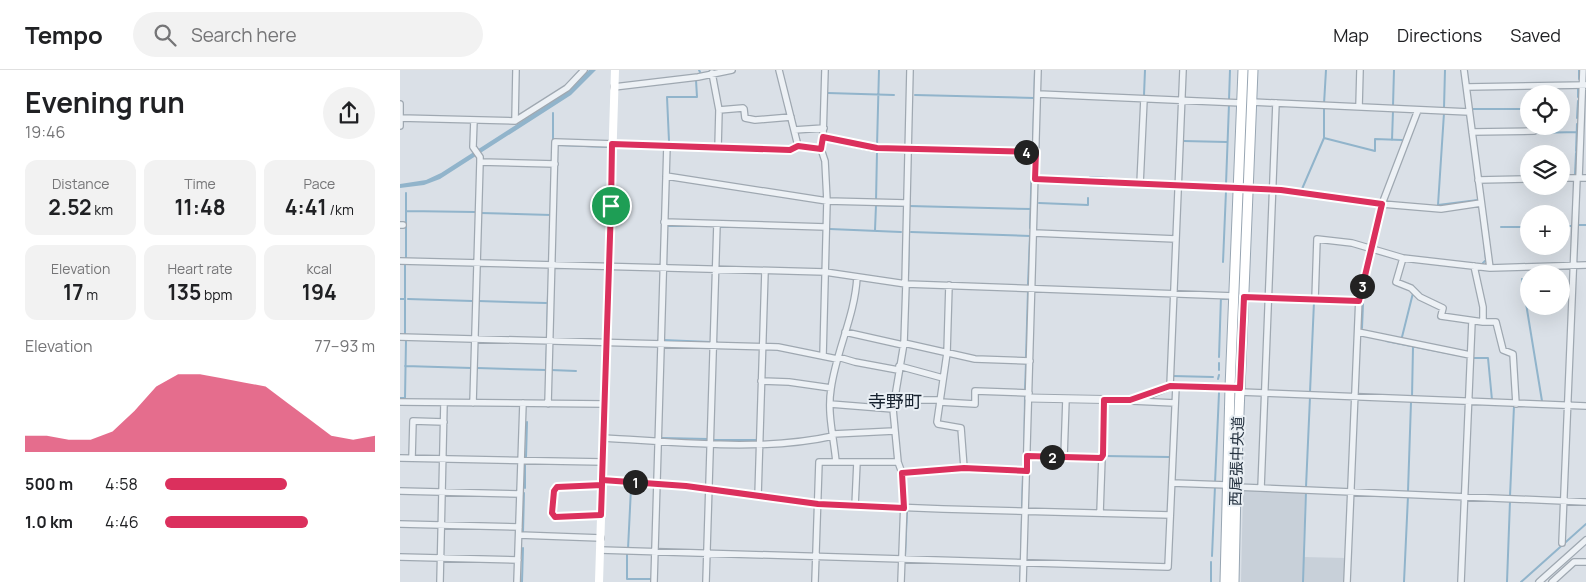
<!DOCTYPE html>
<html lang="en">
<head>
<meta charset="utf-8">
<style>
	:root { --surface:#fff; --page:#f2f2f2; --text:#202124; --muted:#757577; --line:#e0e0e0; --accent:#db305d }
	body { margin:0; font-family:Manrope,"Noto Sans JP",sans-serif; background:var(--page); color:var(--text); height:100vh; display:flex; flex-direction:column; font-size:19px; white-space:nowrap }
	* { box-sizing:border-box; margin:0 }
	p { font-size:16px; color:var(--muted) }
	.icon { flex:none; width:28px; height:28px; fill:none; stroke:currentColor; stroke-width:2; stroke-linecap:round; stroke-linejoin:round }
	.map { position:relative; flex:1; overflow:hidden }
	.sheet { display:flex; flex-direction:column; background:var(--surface); width:400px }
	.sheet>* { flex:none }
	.fabs { position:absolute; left:1120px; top:15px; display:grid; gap:10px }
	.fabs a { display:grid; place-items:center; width:50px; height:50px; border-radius:50%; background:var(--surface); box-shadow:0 5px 20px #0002; font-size:25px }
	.pin { position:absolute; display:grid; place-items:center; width:42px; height:42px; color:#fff; margin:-21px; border:2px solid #fff; border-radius:50%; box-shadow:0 1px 5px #0007 }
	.km { position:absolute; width:25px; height:25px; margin:-12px; border-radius:50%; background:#222; color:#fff; font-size:14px; line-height:25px; text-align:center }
	.round { display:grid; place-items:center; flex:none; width:52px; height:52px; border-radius:26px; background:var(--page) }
	.headline { display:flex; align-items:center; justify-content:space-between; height:85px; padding:0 25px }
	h1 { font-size:28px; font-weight:700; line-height:38px }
	.figures { display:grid; grid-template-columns:repeat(3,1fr); gap:8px; height:85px; padding:5px 25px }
	.figures div { display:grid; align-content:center; border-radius:12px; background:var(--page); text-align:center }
	.figures b { font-size:21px; font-weight:700 }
	.figures small { font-size:14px; font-weight:400 }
	.figures p { font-size:14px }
	.chart { height:140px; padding:10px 25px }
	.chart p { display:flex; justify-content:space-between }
	.chart svg { width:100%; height:90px; margin-top:5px; fill:var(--accent); opacity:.7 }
	ul { padding:0 25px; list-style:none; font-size:16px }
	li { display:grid; grid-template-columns:80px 60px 1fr; align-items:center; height:38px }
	li i { height:12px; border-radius:6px; background:var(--accent) }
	header { display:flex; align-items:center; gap:30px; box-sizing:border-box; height:70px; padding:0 25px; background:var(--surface); border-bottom:1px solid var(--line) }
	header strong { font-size:24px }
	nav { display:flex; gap:28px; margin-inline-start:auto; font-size:18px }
	.search { width:350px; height:45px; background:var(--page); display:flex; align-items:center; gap:12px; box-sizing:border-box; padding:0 18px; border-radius:28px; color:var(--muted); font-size:19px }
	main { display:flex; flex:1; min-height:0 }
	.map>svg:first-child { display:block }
	.built { fill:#c8d0d9 }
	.water { fill:#91b4cb }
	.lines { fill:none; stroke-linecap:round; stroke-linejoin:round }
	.stream { stroke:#91b4cb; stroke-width:2 }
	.minor-casing { stroke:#9fa8b1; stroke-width:8 }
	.tertiary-casing { stroke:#9fa8b1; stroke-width:9 }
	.primary-casing { stroke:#98a6b3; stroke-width:11 }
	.minor { stroke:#edf1f5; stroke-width:5.5 }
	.tertiary { stroke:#edf1f5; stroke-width:7 }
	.secondary { stroke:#fff; stroke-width:8 }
	.primary { stroke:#fff; stroke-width:9 }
	.route-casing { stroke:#fff; stroke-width:10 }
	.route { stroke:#db305d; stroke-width:6 }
	.labels { text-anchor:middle; stroke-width:4; stroke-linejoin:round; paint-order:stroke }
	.street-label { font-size:15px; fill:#23303e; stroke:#e9eff4 }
	.quarter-label { font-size:18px; fill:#16212e; stroke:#e9eff4 }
</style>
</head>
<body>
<header>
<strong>Tempo</strong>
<div class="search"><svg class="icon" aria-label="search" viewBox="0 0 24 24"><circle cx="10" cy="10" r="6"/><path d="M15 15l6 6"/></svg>Search here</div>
<nav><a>Map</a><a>Directions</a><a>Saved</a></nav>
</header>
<main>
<section class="sheet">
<div class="headline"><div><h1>Evening run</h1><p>19:46</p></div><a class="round"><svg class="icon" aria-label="share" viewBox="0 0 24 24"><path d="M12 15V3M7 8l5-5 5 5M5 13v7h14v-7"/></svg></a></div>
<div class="figures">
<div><p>Distance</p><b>2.52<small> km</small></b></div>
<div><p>Time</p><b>11:48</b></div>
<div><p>Pace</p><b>4:41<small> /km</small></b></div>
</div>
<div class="figures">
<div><p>Elevation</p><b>17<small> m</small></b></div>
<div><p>Heart rate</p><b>135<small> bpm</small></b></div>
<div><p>kcal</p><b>194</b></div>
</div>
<div class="chart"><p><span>Elevation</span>77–93 m</p>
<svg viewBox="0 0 160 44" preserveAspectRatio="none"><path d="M0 44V36L10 36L20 38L30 38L40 34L50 24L60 12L70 6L80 6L90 8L100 10L110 12L120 20L130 28L140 36L150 38L160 36V44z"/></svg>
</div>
<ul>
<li><b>500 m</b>4:58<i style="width:58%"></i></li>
<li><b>1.0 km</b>4:46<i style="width:68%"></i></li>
</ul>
</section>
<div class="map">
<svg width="1186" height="512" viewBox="0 0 1186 512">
	<rect width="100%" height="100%" fill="#dae0e7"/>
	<path class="built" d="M843,420L905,421L903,487L946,488L945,512H841Z"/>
	<path class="water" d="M189,0H196L171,25L40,109L24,115L0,118V114L26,110L41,103L169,21Z"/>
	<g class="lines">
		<path class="stream" d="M299,0L300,2
			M1179,9V0
			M428,23L494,25
			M515,25L634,28
			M744,25L745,0
			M1178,27V18
			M829,30L830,0
			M924,34L926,0
			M993,36L994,0
			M1044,38L1045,0
			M1072,39H1129
			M1044,43L1038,135L1078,130
			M1177,48L1178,31
			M1134,63L1177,62
			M924,68L975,81V69L1002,70
			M992,70L993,41
			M153,71V43
			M269,71L267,27H297L296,10
			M783,71L827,72
			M159,75L208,77
			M477,76L479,0
			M633,78L635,0
			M1176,81L1177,54
			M1175,105L1176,83
			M690,107L707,108
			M826,114L829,34
			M902,119L924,68V38
			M6,123V188
			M476,131L477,82
			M639,133L688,135V128
			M475,135L502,136
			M509,136L631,139
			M6,141L75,142
			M81,143L151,145
			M1178,155H1186
			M267,156H304
			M1161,156H1173
			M320,157H345
			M1101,157H1129
			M630,158L632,88
			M430,159L501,162
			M475,160L476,135
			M511,162L630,166L628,214
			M823,192L826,121
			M5,193V264
			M1082,194L1086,190L1084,171
			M1177,198H1186
			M1108,200L1171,198
			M508,207L509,164
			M1122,209L1142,331
			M0,229H4
			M8,229L72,231
			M821,229H827
			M78,231L146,233
			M902,232L956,234
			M962,258L963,234
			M147,266L148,225
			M1002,267L1013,223
			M263,270L310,272
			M986,271L1057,285
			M819,287L821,226
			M626,288L628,220
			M1073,288H1088L1092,330
			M5,296L71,298
			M77,298L146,300L147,275
			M151,300L176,301
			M819,300V293
			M773,306L813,307
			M818,309L819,305
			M625,320L626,293
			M910,322L914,232
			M1012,327L1013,277
			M0,328H5L6,270
			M262,368L308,369
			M313,370H356
			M705,386L769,387
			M126,387L127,352
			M624,398L625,326
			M815,413L819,323
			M899,417H906L910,327
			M125,418V394
			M1008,421L1011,332
			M1110,426L1114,336
			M622,436L623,404
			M123,462L124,423
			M228,479L231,418
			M227,483V509H252
			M812,486L815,416
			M505,487L507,441
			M621,491L622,446
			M122,512L123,478
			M620,512L621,496
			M811,512V492
			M903,512L906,421
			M1004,512L1008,426
			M1107,512L1110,431
			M1121,512L1186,454"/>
		<g class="minor-casing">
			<path id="minor" d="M425,0L423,67L477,79L636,82
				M1064,0L1090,198
				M312,3L319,40L318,78
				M214,17L298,7L332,0
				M1067,17L1186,15
				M638,24L842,33
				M852,32L1069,42
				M0,34V56
				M959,37L960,0
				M319,40L343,38L344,39L345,48L355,50L391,47
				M0,48L115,51L167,18L184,0
				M74,50L73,77L80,87V92
				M115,51L116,0
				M394,60L424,58
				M1072,62L1134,61
				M398,76L421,79
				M266,106L427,131L506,133
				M1161,108H1186
				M1179,108L1183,0
				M635,109L881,120L982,134L1041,139L1081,133
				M1078,110L1129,109
				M740,114L744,29
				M264,152L426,157
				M0,155H3
				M634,163L776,169
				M971,178L982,134L1018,40
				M1003,188L996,212L1011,218L1020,227L1043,238L1041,246L1083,252
				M0,191L425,202L506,214L834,226
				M1074,196L1083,237V252H1096L1103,280L1113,284L1116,334
				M505,214L510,0
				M549,215L547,283L537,352L538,354L561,358L564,398
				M844,227L959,231
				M915,230L917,169L952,173L1003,188L1090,198L1186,195
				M445,262L503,275
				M958,262L1070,285
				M0,267L378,277L437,289
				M504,273L575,289L630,291
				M423,286L427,131L425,91L421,79L423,67
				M438,287L455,292L498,300
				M499,296L543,308
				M361,311L389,312L431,318
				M770,316L783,0
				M840,322L1186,336
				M494,326L519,330H540
				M732,331L775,333
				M0,332L205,334
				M540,332L575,334V321L629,323
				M73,333L80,92L155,94
				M148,334L155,72L390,80L398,76L379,0
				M430,334L493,339
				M433,364L494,361
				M204,368C276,372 363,382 433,366
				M627,386L701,388
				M664,387L666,329
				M0,388L203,392
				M12,388L13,351L44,352
				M436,392C434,369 427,343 431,319C436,281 455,246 457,207
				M457,392H498
				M502,403L564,398L627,401
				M202,410L286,416L418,434L543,439L770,445
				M772,413L827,415
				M836,417L1186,432
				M861,418L876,33
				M0,421L120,424
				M358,426L365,201
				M700,443L704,330
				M201,445L155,447L152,443L153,421L157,417L202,415
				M0,454L119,457
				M119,465L201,468
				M1162,473L1177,108
				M200,480L768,497L776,316
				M0,487L118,490
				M40,512L44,333
				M117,512L123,333
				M254,512L267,75
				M306,512L317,154
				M415,512L419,392H457L455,436
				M501,512L504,431L502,403L498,392L493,339L504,273L506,214
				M623,512L638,0
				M947,512L959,227L972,179
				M1061,512L1072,251
				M1139,512L1186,470
				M1152,512L1174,492H1186"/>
		</g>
		<g class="tertiary-casing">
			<path id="tertiary" d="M629,328L730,330L744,327L770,316L834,318"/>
		</g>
		<g class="primary-casing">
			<path id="primary" d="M825,512L830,318L843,0
				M834,512L836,417L853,0"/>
		</g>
		<use href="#minor" class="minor"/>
		<use href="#tertiary" class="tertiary"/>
		<path class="secondary" d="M199,512L215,0"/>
		<use href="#primary" class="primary"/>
	</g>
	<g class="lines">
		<g class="route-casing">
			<path id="route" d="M211,136C208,227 205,319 202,410V415L157,417L154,421L152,443L155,447L201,445L202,415V410L286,416L418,434L504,438L502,403L564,398L627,401V386L701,388L703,385L704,330H730L770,316L840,318L844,227L959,231L982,134L881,120L635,109L636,82L477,78L423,67L421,79L398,76L390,80L212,74L211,136"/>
		</g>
		<use href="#route" class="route"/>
	</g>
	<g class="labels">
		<g class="street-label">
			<text transform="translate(837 391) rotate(-88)" y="5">西尾張中央道</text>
		</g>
		<g class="quarter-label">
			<text x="495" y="338">寺野町</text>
		</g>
	</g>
</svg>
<div class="fabs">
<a><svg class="icon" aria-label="locate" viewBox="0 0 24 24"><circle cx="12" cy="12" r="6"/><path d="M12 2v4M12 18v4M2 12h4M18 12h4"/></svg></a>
<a><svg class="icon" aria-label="layers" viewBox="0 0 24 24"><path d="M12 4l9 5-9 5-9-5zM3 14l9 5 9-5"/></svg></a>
<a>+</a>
<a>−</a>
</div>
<div class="pin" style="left:211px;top:136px;background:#1e9e55"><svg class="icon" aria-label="arrive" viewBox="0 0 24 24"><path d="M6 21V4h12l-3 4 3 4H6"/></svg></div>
<b class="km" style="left:235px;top:412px">1</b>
<b class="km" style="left:652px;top:387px">2</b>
<b class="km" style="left:962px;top:216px">3</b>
<b class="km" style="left:626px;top:82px">4</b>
</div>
</main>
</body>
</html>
